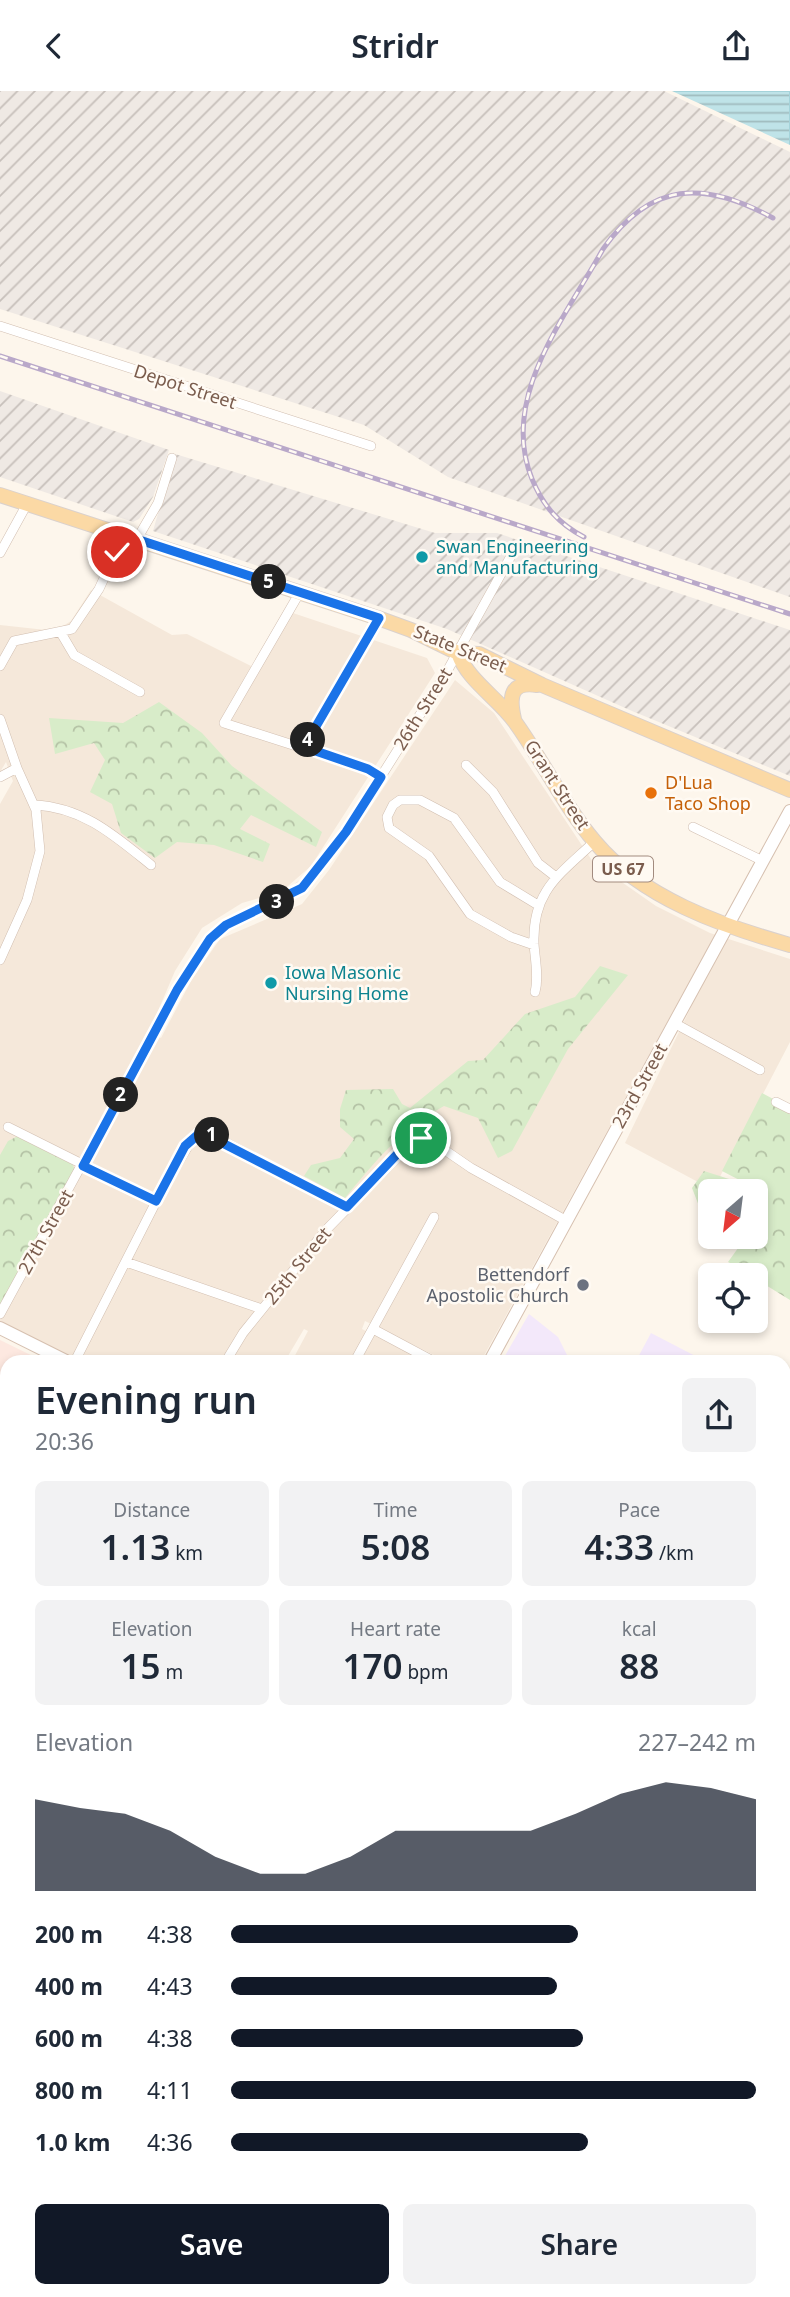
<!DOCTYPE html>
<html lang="en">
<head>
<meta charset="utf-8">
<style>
	:root { --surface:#fff; --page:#f2f2f3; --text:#1f2937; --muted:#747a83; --accent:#111827 }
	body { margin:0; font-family:"Noto Sans",sans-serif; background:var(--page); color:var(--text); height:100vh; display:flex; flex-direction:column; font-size:26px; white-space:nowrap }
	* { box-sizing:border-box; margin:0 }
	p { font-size:23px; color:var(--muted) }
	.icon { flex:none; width:38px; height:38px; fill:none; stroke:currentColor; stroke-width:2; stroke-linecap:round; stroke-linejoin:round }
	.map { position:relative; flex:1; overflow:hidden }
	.details { position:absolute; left:0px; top:1264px; width:791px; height:943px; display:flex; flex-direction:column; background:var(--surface); border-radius:21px 21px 0 0; box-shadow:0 4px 10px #0003 }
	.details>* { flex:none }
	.needle { width:46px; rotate:208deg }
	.buttons { position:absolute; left:698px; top:1088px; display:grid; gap:14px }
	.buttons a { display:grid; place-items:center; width:70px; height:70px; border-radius:10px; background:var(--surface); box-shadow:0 4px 10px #0003; font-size:35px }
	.pin { position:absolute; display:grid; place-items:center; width:60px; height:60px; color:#fff; margin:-30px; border:4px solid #fff; border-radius:50%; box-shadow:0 2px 7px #0007 }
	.km { position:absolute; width:35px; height:35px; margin:-18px; border-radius:50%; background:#222; color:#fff; font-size:19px; line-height:35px; text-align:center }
	.round { display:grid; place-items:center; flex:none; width:74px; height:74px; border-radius:10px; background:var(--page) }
	.overview { display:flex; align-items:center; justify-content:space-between; height:119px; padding:0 35px }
	h1 { font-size:38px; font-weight:600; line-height:52px }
	.stats { display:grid; grid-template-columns:repeat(3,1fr); gap:10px; height:119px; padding:7px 35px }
	.stats div { display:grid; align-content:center; border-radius:10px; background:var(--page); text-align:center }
	.stats b { font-size:35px; font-weight:600 }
	.stats small { font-size:19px; font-weight:400 }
	.stats p { font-size:19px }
	.chart { height:196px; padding:14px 35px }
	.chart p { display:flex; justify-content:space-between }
	.chart svg { width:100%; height:126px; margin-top:7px; fill:var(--accent); opacity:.7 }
	.primary-button { display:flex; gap:14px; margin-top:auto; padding:14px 35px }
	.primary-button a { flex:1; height:80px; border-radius:10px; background:var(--accent); color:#fff; font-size:28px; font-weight:600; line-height:80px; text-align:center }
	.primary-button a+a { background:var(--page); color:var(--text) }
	ul { padding:0 35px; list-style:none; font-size:23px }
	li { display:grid; grid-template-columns:112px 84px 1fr; align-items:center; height:52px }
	li i { height:18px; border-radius:9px; background:var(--accent) }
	header { display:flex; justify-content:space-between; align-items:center; height:91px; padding:0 35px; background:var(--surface); font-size:32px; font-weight:600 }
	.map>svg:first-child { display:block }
	.residential { fill:#f5e8da }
	.commercial { fill:#fde8e0 }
	.industrial { fill:url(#industrial-furrows) }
	.education { fill:#f3e8fa }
	.forest { fill:url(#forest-crowns) }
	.water { fill:url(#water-rules); stroke:#a5d3da; stroke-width:2 }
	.pier { fill:#fdf6ec }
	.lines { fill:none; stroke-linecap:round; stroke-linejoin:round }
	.stream { stroke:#a5d3da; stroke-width:2.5 }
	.street-casing { stroke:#d1beb0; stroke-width:10 }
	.secondary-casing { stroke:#d6c0b0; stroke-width:14 }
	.primary-casing { stroke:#dad1cd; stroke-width:16 }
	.street { stroke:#fff; stroke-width:9 }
	.secondary { stroke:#fff; stroke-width:12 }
	.primary { stroke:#fbd9a5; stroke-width:14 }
	.rail-casing { stroke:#b9a8c9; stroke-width:5 }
	.rail { stroke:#fffaf3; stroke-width:2.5; stroke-dasharray:8; stroke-linecap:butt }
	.route-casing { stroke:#fff; stroke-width:14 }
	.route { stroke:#1a73e8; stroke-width:9 }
	.culture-dot { fill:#0f9aa8; stroke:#fffaf3; stroke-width:2.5 }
	.food-dot { fill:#e8710a; stroke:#fffaf3; stroke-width:2.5 }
	.worship-dot { fill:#6b7280; stroke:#fffaf3; stroke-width:2.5 }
	.labels { text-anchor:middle; stroke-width:5; stroke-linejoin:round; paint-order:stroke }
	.shield { fill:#fffaf3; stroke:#a28b7f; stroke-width:2 }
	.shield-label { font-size:16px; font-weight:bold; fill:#7a5c4d }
	.street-label { font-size:18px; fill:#7a5c4d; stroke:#fffaf3 }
	.culture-label { font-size:18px; fill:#0d838f; stroke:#fffaf3; text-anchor:start }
	.food-label { font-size:18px; fill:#c56008; stroke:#fffaf3; text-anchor:start }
	.worship-label { font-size:18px; fill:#5b616d; stroke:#fffaf3; text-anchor:end }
</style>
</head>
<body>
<header><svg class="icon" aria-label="back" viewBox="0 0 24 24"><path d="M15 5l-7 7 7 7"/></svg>Stridr<svg class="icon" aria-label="share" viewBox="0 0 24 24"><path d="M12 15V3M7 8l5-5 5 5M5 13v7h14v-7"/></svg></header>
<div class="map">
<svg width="790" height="2206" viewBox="0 0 790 2206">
	<defs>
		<pattern id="industrial-furrows" width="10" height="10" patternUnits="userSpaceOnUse" patternTransform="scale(1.75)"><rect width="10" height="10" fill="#efe9e4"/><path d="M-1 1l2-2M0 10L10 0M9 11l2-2" fill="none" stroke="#c7c0bb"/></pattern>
		<pattern id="forest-crowns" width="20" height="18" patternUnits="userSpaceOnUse" patternTransform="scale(1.75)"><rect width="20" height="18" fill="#d8ecc9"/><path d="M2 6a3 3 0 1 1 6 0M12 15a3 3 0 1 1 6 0" fill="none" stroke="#b4c2a5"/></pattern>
		<pattern id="water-rules" width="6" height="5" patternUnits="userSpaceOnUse" patternTransform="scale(1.75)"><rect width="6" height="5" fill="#bfe3e8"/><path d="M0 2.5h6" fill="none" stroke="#a0bbbe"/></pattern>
	</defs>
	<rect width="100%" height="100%" fill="#fdf6ec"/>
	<path class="residential" d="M91,499L172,544L187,543L253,576L284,519L427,567L435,582L311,775L281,801L242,812L202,837L175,880L149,941L161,947L192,888L220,848L302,813L329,779L455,589L494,622L593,771L656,815L710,842L790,868V951L713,1099L625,1052L694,910L683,902L481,1270H446L365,1230L362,1238L424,1270H292L308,1240L304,1238L285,1270H74L0,1232V713L13,690L6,671L0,681V534L55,540L71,530Z
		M0,1309L7,1312V1889L0,1896Z
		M790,1441V2206H625L629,2200H784V1451Z
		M7,1914V2146L0,2159V1921Z
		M376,2200H611L607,2206H373Z"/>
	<path class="commercial" d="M0,1249L43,1270H7V1312L0,1309Z"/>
	<path class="industrial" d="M0,0H668L790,57V506L448,386L364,334L0,218Z
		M0,300L169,359L153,406L139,428L133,431L0,386Z
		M175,363L435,442H497L790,539V685L632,620L447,538L153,440Z"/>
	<path class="education" d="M529,1223L558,1246L570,1270H502Z
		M651,1242L705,1270H636Z
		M784,1312L790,1315V1402L784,1413Z"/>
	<path class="forest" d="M159,611L202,642L232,675L322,741L316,756L251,724L240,738L270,753L263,771L214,754L177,751L155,767L121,742L112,713L90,701L105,669L94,652L55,663L49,627L123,632Z
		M600,875L628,884L568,958L512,1060L498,1067L478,1027L444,1015C400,1040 377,1068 345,1107L304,1085L311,1074L340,1067L354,1048L340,1036V1018L346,999L393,998L402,1013L410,1017L468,970L483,969L525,923L575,906Z
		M762,1002L790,1017V1209L756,1188V1185L728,1171L746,1146H756V1101H710V1122L699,1115L692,1097L704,1080L751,1095L722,1080Z
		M18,1045L72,1072L75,1079L0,1216V1064L8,1050Z
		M67,2200H284L280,2206H63Z"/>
	<path class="water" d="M668,0H790V57Z"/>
	<path class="pier" d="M664,0H672L790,54V61Z"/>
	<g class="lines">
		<path class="stream" d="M3,1884L7,1880"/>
		<g class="street-casing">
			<path id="street" d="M0,235L371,355
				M137,448L158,412L172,367
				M0,462L27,413
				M300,501L224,632L368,678L381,686
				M61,542L74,564L140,601
				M0,575L14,550L72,538L99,498L124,444
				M0,628L17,677L36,719L40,760L27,809L0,869
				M304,656L378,527
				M466,674L493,701L538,772L556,786
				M0,686L17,677
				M34,714C83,716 115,745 151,774
				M693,736L763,770
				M534,854L511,846L470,823L429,765L389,737L387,726L393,714L400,709H420L454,727L500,791L538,814
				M535,901C539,886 535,868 534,853C532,800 559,784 594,751
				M674,932L760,979
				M776,1011L790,1018
				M8,1036L156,1110
				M126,1171L262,1218
				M0,1223L177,899L210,848L226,834L286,807L316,782L346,741L445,584L516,456
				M373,1238L433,1270
				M75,1270L161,1101L194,1045L201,1041L208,1042L347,1116
				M226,1270L243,1242L326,1139L413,1050L421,1047L436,1053L471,1077L565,1129
				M355,1270L434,1126
				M0,1372L7,1375
				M0,1408L7,1395
				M784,1425L790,1415
				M0,1507L7,1510
				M784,1526L790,1511
				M784,1559L790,1573
				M0,1638L7,1641
				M0,1762L7,1765
				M784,1779L790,1782
				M784,1894L790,1883
				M0,1904L7,1898
				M784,2027L790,2030
				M0,2138L7,2142
				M784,2151L790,2154
				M479,2200L491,2206
				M364,2206L367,2200
				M614,2206L617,2200"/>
		</g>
		<g class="secondary-casing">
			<path id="secondary" d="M0,1237L66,1270
				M490,1270L790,720
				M784,1642L790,1645
				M0,2178L7,2165"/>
		</g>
		<g class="primary-casing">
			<path id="primary" d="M0,404L378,527L411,539L458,562L479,563L542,594L790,699
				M458,562C468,590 498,607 515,631C543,670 564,715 595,751C642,807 722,835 790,854
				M514,628C509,606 510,590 537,594"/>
		</g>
		<use href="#street" class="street"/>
		<use href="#secondary" class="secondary"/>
		<use href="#primary" class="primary"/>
		<g class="rail-casing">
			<path id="rail" d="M0,265L790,523
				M584,446C559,433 543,415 532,388C499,307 565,227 603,158C651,90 704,89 773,127"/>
		</g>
		<use href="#rail" class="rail"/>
	</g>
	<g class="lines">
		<g class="route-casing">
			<path id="route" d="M117,461L124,444L379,527L304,656L368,678L381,686L346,741L302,797L226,834L210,848L177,899L83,1075L156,1110L185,1055L201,1041L347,1116L404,1056L421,1047"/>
		</g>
		<use href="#route" class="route"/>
	</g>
	<g class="culture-dot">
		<circle cx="422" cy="466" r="7"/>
		<circle cx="271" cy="892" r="7"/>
	</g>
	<circle class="food-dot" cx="651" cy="702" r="7"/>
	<circle class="worship-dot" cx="583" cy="1194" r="7"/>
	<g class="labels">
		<rect class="shield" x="593" y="765.5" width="60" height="25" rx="5"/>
		<g class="shield-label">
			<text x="623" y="784">US 67</text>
		</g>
		<g class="street-label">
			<text transform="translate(185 296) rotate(18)" y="6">Depot Street</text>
			<text transform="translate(460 558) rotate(22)" y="6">State Street</text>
			<text transform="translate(423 618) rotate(-58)" y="6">26th Street</text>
			<text transform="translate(557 694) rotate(57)" y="6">Grant Street</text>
			<text transform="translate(640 995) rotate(-61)" y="6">23rd Street</text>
			<text transform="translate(46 1141) rotate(-61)" y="6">27th Street</text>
			<text transform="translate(298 1175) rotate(-51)" y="6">25th Street</text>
		</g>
		<g class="culture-label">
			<text x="436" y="462">Swan Engineering<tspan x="436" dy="21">and Manufacturing</tspan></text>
			<text x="285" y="888">Iowa Masonic<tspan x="285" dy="21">Nursing Home</tspan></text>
		</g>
		<g class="food-label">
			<text x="665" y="698">D'Lua<tspan x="665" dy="21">Taco Shop</tspan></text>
		</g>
		<g class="worship-label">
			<text x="569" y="1190">Bettendorf<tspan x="569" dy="21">Apostolic Church</tspan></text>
		</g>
	</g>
</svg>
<div class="buttons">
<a><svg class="needle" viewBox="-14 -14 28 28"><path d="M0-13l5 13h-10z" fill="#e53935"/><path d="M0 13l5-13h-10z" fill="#747a83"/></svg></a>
<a><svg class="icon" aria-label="locate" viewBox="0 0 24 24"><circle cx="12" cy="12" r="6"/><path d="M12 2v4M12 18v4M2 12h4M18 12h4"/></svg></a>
</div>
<div class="pin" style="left:421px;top:1047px;background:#1e9e55"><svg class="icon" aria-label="arrive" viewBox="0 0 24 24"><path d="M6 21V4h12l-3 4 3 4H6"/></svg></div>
<div class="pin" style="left:117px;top:461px;background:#d93025"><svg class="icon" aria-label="check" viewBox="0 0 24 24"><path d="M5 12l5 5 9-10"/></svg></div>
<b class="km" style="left:212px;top:1044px">1</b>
<b class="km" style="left:121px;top:1004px">2</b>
<b class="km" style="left:277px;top:811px">3</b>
<b class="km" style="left:308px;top:649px">4</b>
<b class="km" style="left:269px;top:491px">5</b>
<section class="details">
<div class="overview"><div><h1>Evening run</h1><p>20:36</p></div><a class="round"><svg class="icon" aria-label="share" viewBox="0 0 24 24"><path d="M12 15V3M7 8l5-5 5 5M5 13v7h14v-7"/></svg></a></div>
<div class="stats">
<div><p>Distance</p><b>1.13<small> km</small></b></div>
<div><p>Time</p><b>5:08</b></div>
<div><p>Pace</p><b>4:33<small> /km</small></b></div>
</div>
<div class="stats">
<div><p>Elevation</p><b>15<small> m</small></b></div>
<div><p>Heart rate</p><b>170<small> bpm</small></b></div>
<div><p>kcal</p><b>88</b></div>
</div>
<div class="chart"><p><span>Elevation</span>227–242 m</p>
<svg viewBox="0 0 160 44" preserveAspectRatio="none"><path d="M0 44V12L10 15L20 17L30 23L40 32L50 38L60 38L70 32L80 23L90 23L100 23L110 23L120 17L130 10L140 6L150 8L160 12V44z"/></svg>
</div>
<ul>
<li><b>200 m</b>4:38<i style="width:66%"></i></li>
<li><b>400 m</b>4:43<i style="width:62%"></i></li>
<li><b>600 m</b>4:38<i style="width:67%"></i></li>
<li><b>800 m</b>4:11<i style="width:100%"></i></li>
<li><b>1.0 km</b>4:36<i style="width:68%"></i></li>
</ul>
<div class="primary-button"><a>Save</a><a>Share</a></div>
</section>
</div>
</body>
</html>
